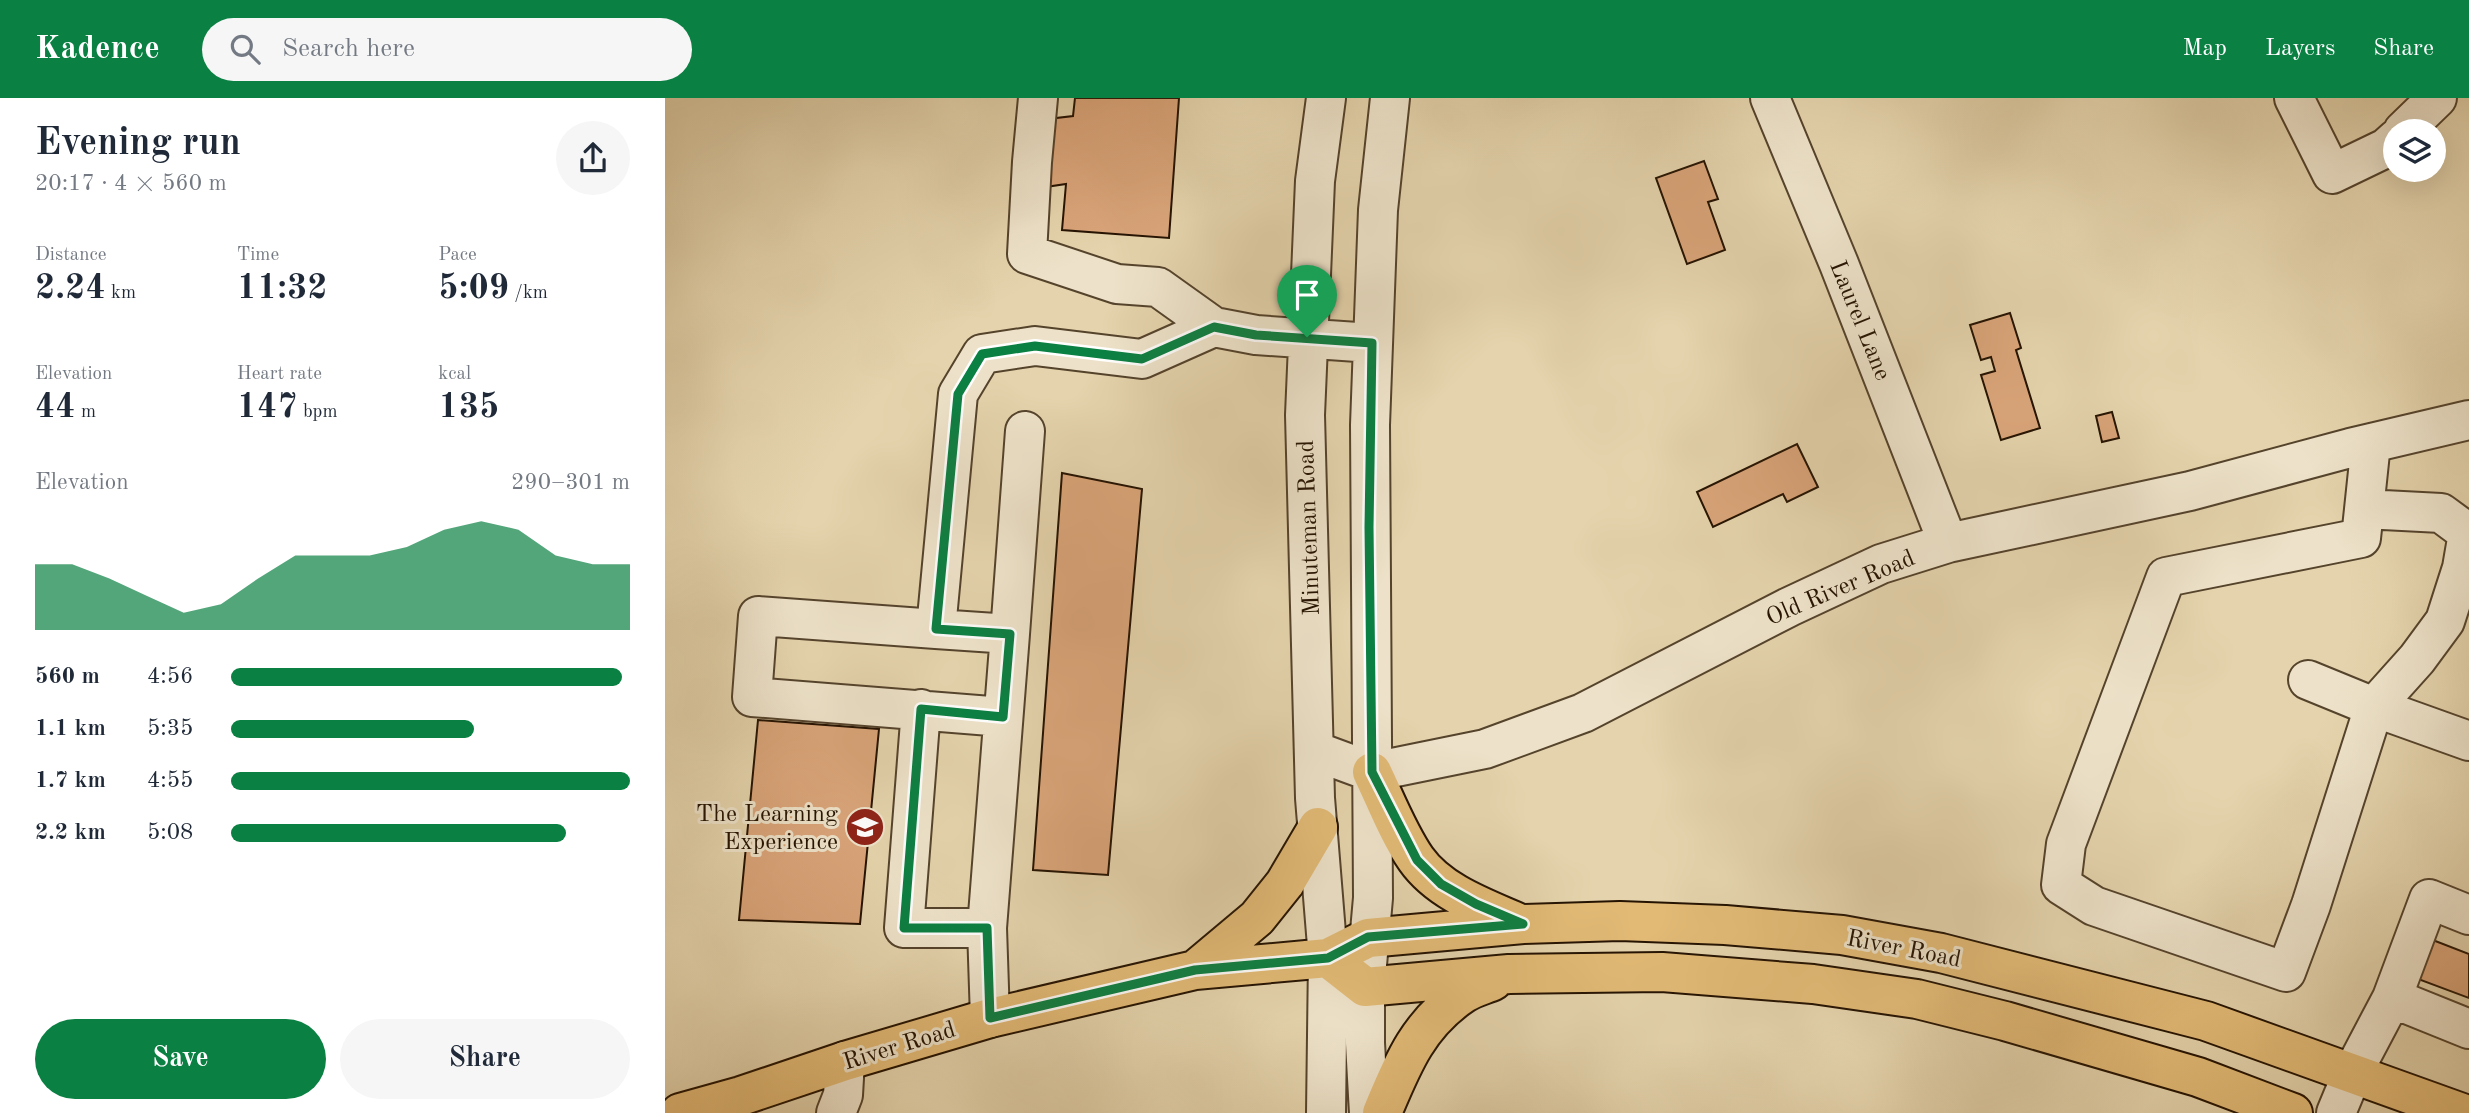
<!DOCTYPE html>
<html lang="en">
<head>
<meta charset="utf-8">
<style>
	:root { --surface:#fff; --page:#f6f6f7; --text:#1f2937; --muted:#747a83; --accent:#0b8043 }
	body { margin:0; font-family:"Old Standard TT",serif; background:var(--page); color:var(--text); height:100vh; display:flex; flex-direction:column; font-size:26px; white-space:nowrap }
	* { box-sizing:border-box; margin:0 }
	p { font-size:23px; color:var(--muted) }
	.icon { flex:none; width:38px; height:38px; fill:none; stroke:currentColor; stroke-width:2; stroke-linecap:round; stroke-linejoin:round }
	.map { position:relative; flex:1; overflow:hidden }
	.side { display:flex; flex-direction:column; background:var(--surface); width:665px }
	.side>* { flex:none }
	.tools { position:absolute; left:1718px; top:21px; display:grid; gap:14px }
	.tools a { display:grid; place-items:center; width:63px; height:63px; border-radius:50%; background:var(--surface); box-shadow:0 7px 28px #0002; font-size:35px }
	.pin { position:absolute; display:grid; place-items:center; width:60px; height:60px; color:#fff; margin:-72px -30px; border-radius:50% 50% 50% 0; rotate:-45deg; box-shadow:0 0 7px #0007 }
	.pin .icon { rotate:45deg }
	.round { display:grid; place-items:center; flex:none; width:74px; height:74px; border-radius:37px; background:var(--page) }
	.summary { display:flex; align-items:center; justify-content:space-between; height:119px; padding:0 35px }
	h1 { font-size:38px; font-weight:700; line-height:52px }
	.figures { display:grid; grid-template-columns:repeat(3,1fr); gap:10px; height:119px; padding:7px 35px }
	.figures div { display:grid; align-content:center }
	.figures b { font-size:35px; font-weight:700 }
	.figures small { font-size:19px; font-weight:400 }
	.figures p { font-size:19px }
	.chart { height:196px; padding:14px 35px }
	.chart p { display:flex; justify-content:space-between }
	.chart svg { width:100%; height:126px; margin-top:7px; fill:var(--accent); opacity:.7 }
	.button { display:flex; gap:14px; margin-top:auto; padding:14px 35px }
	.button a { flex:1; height:80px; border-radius:42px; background:var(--accent); color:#fff; font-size:28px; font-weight:700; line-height:80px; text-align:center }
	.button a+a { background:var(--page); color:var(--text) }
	ul { padding:0 35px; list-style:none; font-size:23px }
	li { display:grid; grid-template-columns:112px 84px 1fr; align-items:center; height:52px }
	li i { height:18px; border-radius:9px; background:var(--accent) }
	header { display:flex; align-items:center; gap:42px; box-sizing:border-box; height:98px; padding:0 35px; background:var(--accent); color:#fff }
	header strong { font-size:33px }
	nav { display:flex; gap:38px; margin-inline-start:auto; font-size:24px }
	.search { width:490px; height:63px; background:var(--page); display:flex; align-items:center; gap:18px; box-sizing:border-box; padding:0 24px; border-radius:38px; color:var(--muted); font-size:26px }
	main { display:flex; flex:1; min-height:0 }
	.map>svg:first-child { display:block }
	.building { fill:#d9a479; stroke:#251302; stroke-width:2 }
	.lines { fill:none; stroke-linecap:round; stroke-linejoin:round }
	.minor-casing { stroke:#55432c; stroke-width:42 }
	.major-casing { stroke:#251302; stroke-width:42 }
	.minor { stroke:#ede2c9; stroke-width:38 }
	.major { stroke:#e2ba76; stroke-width:38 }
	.route-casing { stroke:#fff; stroke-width:14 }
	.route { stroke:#0b8043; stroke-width:9 }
	.labels { text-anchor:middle; stroke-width:6; stroke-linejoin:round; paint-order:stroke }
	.street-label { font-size:24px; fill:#251302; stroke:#ede2c9 }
	.poi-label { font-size:24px; fill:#251302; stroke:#ede2c9; text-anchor:end }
</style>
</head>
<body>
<header>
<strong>Kadence</strong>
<div class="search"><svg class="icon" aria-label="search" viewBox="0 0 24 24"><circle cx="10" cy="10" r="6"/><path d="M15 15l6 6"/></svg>Search here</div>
<nav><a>Map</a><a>Layers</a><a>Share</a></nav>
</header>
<main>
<section class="side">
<div class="summary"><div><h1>Evening run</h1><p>20:17 · 4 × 560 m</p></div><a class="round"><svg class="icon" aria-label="share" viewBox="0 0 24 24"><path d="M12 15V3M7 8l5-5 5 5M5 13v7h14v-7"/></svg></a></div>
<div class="figures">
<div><p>Distance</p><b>2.24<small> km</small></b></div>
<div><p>Time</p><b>11:32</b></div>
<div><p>Pace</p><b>5:09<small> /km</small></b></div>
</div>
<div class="figures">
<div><p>Elevation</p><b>44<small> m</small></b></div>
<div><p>Heart rate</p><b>147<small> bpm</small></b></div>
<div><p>kcal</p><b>135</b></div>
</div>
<div class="chart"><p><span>Elevation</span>290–301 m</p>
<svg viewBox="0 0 160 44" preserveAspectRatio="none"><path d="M0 44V21L10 21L20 26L30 32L40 38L50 35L60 26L70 18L80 18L90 18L100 15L110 9L120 6L130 9L140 18L150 21L160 21V44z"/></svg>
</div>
<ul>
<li><b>560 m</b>4:56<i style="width:98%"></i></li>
<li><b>1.1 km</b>5:35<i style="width:61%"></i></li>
<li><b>1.7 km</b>4:55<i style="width:100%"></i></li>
<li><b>2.2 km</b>5:08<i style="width:84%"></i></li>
</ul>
<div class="button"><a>Save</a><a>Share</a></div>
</section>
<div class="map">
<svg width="1804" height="1015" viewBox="0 0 1804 1015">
	<rect width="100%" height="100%" fill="#e4d3ac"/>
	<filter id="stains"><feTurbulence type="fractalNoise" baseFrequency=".00286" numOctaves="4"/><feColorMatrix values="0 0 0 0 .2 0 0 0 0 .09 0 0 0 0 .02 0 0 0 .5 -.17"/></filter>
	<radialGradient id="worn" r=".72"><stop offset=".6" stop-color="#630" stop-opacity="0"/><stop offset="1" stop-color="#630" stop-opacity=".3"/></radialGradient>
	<path class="building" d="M410,0H514L504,140L397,132L401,86L374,90L383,21L408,18Z
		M1039,63L1053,101L1043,104L1060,152L1022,166L991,80Z
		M1345,215L1356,250L1351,252L1375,330L1336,342L1316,277L1330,273L1326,259L1316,262L1305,227Z
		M1447,314L1454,340L1437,344L1431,318Z
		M1132,346L1153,389L1122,404L1118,396L1048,429L1032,394Z
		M397,375L477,391L443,777L368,772Z
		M93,622L214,631L195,826L74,822Z
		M1760,839L1804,856V900L1745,878Z"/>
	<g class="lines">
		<g class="minor-casing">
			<path id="minor" d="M373,0L367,64L362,156L452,186L493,189L549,229
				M661,0L650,83L640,317L650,700L663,860L661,1015
				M1105,0L1174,166L1283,445
				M1629,0L1667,76L1721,50L1731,41
				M1738,33L1772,0
				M1699,411L1776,415L1803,435L1797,470L1780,523L1752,561L1709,609L1646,807L1621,874L1429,808L1396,787L1401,746L1501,479L1696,440L1706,345
				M271,531L93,518L87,599L338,619
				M345,536L360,333
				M1643,582L1709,609L1804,643
				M256,611L239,830H322
				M650,653L707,674L820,651L918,615L1124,509L1216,466L1283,445L1525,393L1685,350L1804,322
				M1727,900L1764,801L1804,817
				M325,920L322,830L345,536L271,531L293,296L317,256L370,248L477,261L549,229L591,237L707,245
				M171,1015L178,997L180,963
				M704,1015L700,945V889L708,800L705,327L713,112L725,0
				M1671,1015L1688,974L1727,900L1804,931"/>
		</g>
		<g class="major-casing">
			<path id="major" d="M707,674C721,703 733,735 751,761C775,795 820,810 856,826
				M663,860L700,889L844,876L997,874L1148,886L1252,901L1340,923L1533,979L1628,1015
				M530,872L592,820L620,785L653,729
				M15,1015L76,998L180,963L325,920L530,872L663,860L703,840L858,826L955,823L1060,827L1177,837L1276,855L1541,923L1797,1015
				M717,1015C737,967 753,926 798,896C807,890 819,887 828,883"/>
		</g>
		<use href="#minor" class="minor"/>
		<use href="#major" class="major"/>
	</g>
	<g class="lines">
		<g class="route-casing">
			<path id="route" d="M549,229L591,237L707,245L704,429L707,674L752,762L776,786L811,806L858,826L703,839L663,860L530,872L325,920L322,830H239L256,611L338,619L345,536L271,531L293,296L317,256L370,248L477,261Z"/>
		</g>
		<use href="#route" class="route"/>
	</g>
	<defs>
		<g id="school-disc" transform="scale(2.0125)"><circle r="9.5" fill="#8f2418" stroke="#ede2c9"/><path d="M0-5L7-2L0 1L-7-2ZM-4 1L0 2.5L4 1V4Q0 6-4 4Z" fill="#fff"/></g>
	</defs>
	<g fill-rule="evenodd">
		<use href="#school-disc" x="200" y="729"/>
	</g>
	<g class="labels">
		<g class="street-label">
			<text transform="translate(1196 222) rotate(68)" y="8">Laurel Lane</text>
			<text transform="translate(643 430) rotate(-92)" y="8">Minuteman Road</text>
			<text transform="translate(1175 489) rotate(-23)" y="8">Old River Road</text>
			<text transform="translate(1239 850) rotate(11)" y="8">River Road</text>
			<text transform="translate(234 947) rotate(-17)" y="8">River Road</text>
		</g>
		<g class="poi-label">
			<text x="173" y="723">The Learning<tspan x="173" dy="28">Experience</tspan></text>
		</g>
	</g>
	<rect width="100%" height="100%" filter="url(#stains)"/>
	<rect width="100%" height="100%" fill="url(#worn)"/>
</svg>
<div class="tools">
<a><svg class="icon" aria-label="layers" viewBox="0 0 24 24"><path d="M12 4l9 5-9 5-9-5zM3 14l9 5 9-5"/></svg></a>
</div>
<div class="pin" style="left:642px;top:239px;background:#1e9e55"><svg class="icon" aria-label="arrive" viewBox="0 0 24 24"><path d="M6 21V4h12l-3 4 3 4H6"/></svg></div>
</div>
</main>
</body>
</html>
